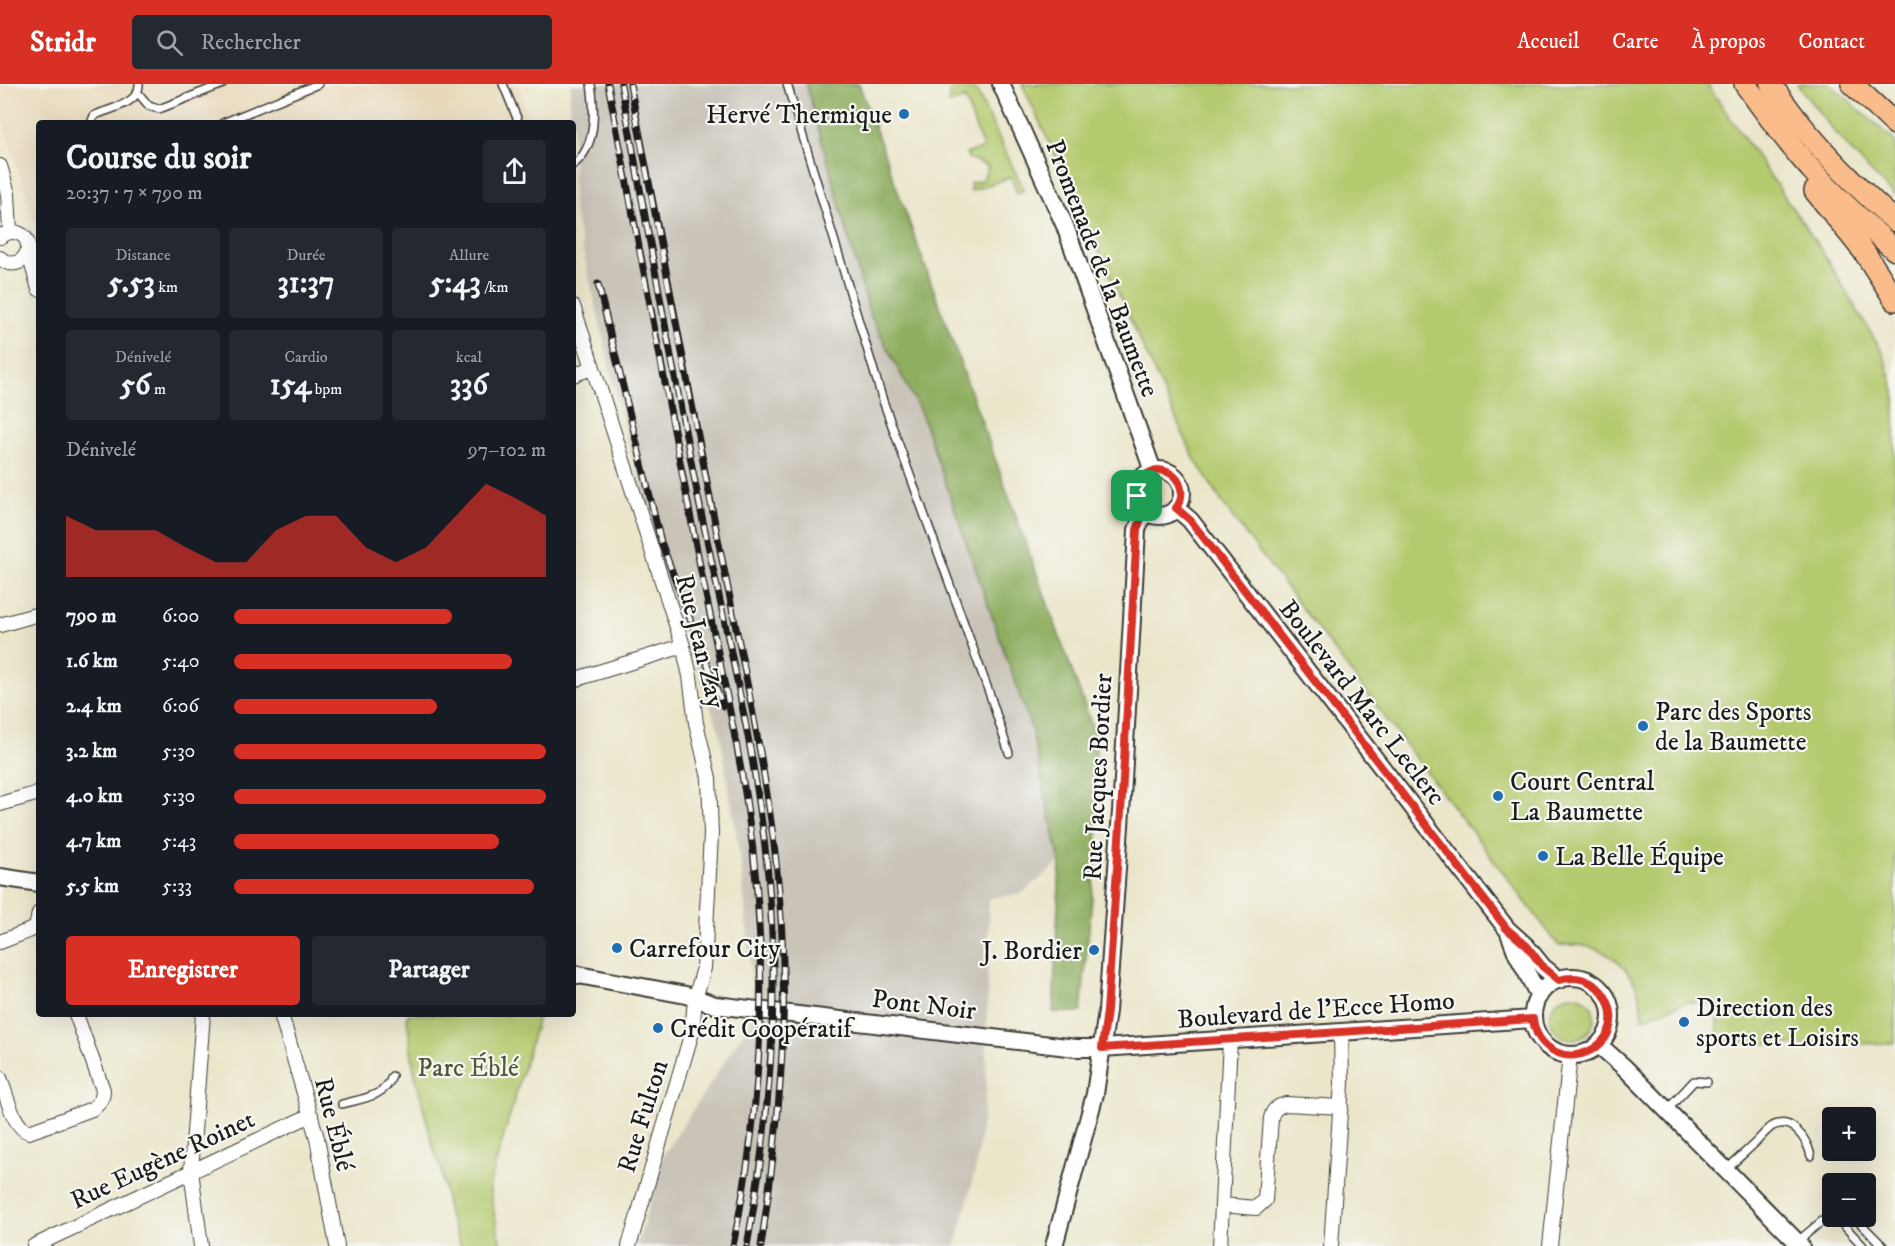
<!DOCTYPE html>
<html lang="fr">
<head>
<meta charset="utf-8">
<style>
	:root { --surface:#171b24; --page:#242831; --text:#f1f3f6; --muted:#9ea1a6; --accent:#d93025 }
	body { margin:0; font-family:"IM FELL DW Pica",serif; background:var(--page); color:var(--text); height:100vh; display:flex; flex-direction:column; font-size:22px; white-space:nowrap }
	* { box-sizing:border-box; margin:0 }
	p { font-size:20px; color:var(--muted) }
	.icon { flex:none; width:33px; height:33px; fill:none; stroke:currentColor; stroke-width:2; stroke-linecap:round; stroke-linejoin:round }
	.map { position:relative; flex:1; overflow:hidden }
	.drawer { position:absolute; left:36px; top:36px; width:540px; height:897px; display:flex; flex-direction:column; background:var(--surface); border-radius:6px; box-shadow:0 6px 24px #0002 }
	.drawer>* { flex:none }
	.fabs { position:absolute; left:1822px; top:1023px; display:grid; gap:12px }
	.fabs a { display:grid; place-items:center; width:54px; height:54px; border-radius:6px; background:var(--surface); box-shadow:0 6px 24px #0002; font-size:30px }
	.pin { position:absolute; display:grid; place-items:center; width:51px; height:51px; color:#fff; margin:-26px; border-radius:12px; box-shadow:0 3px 9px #0006 }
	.round { display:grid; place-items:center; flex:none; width:63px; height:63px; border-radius:6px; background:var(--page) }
	.summary { display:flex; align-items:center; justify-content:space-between; height:102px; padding:0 30px }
	h1 { font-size:33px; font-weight:700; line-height:45px }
	.metrics { display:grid; grid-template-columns:repeat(3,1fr); gap:9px; height:102px; padding:6px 30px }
	.metrics div { display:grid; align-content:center; border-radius:6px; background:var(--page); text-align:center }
	.metrics b { font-size:30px; font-weight:700 }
	.metrics small { font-size:16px; font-weight:400 }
	.metrics p { font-size:16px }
	.chart { height:168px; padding:12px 30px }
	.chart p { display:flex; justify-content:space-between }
	.chart svg { width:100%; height:108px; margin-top:6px; fill:var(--accent); opacity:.7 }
	.cta { display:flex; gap:12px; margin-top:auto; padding:12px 30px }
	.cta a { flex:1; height:69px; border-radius:6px; background:var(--accent); color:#fff; font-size:24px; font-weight:700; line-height:69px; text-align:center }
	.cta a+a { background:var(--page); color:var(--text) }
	ul { padding:0 30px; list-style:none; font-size:20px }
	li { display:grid; grid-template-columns:96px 72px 1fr; align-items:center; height:45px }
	li i { height:15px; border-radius:8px; background:var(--accent) }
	header { display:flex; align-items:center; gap:36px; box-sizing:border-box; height:84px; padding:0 30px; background:var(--accent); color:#fff }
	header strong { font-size:28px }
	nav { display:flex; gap:33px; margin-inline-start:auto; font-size:21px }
	.search { width:420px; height:54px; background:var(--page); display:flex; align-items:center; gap:15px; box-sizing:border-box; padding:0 21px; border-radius:6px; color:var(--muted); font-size:22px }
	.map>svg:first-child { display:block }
	.built { fill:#e8d9ba }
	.industrial { fill:#c9c3b8 }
	.green { fill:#b4ca6e; stroke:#687345; stroke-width:1.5 }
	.forest { fill:#8fae61; stroke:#56653e; stroke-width:1.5 }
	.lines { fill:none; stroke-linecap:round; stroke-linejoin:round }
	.service-casing { stroke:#3b3a36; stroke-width:10 }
	.minor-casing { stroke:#3b3a36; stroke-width:16 }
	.tertiary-casing { stroke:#3b3a36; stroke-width:20 }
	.trunk-casing { stroke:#3b3a36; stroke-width:24 }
	.service { stroke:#fff; stroke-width:7 }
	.minor { stroke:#fff; stroke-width:14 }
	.tertiary { stroke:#fff; stroke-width:16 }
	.trunk { stroke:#f9bc8a; stroke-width:21 }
	.rail-casing { stroke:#1c1c1c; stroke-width:7 }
	.rail { stroke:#f6f6f2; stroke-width:4.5; stroke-dasharray:14; stroke-linecap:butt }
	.route-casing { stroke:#fff; stroke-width:12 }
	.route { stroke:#d93025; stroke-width:8 }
	.poi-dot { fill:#1f6fb2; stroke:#f6f6f2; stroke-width:2 }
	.labels { text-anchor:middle; stroke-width:4.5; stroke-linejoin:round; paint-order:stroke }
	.poi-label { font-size:26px; fill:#1c1c1c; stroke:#f6f6f2; text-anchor:start }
	.street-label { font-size:26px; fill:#1c1c1c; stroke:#f6f6f2 }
	.park-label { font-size:26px; fill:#515939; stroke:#f6f6f2 }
</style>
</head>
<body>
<header>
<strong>Stridr</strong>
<div class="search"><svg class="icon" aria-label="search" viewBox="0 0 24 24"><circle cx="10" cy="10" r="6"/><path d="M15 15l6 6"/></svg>Rechercher</div>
<nav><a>Accueil</a><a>Carte</a><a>À propos</a><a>Contact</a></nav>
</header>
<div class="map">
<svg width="1895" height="1162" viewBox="0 0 1895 1162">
	<rect width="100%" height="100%" fill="#f6f6f2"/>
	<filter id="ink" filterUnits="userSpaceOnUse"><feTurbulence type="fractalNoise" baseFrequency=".0167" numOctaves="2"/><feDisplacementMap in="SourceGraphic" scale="12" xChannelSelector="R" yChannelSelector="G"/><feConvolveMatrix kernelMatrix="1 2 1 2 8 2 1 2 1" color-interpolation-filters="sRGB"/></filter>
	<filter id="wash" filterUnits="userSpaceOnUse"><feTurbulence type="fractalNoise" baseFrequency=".008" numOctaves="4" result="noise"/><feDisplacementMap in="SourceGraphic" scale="24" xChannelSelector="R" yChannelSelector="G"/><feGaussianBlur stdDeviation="1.35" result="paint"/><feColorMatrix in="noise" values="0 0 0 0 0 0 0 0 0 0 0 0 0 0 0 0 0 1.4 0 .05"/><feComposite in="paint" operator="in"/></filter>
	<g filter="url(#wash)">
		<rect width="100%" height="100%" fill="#ebe6ca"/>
		<path class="built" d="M0,0H518L530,39H39V154L0,28Z"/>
		<path class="industrial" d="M571,0H806L870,231L921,329L1031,644L1060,778L1021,810L989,814L986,1007L976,1083L956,1162H637L663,1072L750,938L753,910L741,780L720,649L672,515L617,314L573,125V39H568Z"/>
		<path class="green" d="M954,0L960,5L976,6L1024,106L1017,110L1011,93L971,107L970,99L983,96L988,82L968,74L966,70L983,64L965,15L949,20V9Z
			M1022,0H1707L1820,164L1883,269L1895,307V959L1810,961L1718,958L1716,920L1687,918L1642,935C1644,890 1605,854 1559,862L1225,423L1195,376Z
			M1797,0H1830L1895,57V111C1858,79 1827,39 1797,0Z
			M1550 933a22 22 0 1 1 44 0a22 22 0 1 1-44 0Z
			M408,930H539L489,1103L501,1162H461L448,1129L441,1083L435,1070L414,987L407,934Z"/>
		<path class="forest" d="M806,0H859L1096,653L1097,762L1081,928H1053L1060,778L1031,644L921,329L870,231Z"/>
	</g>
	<g filter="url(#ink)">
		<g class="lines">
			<g class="service-casing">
				<path id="service" d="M503,0L519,39
					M787,0L883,317L990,611L1009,669
					M138,9L149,22L159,25L223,0
					M91,39L94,32L98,30C112,24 140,19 139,0
					M223,39L318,0
					M573,81C597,63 595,27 591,0
					M342,1020C360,1015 386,1013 392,992
					M1667,1026L1694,997L1707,998
					M1726,1086C1736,1076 1747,1067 1757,1057C1762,1052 1766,1047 1771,1043C1791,1031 1807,1055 1811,1072
					M1837,1134L1863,1162
					M1797,1158L1822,1137L1829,1134H1848L1858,1137L1883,1162"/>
			</g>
			<g class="minor-casing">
				<path id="minor" d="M0,82L8,110L10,148
					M0,153C5,149 11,146 18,149C40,157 22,193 0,174
					M28,167L39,205
					M573,222L683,562L690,592L696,639L709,694L711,750L704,884L695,915L692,948L629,1162
					M573,291L592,284
					M0,541L39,530
					M573,596L683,562
					M0,720L39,709
					M36,844L39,829
					M0,858L36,844L39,845
					M281,930L317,1054L337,1162
					M0,994C6,1009 13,1044 29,1048L92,1025C100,1019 103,1015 103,1006L76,930
					M1222,1121L1256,1124L1265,1116L1271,1034C1273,1025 1278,1022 1286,1020L1341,1023
					M34,1162L311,1031
					M201,1162L191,1087L203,930
					M1220,1162L1230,956
					M1331,1162L1342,999L1341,948
					M1550,1162L1570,971"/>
			</g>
			<g class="tertiary-casing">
				<path id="tertiary" d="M1001,0L1065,142L1153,387
					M1136 409a23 23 0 1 1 46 0a23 23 0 1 1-46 0Z
					M1176,424L1190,436L1507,845L1526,862L1543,883L1559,896
					M0,793L39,799
					M1509,849L1517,870L1539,912
					M573,890L686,911L715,921L1076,964H1102L1533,935
					M1533 932a39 39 0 1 1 78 0a39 39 0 1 1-78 0Z
					M1599,961L1625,984L1801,1162
					M1054,1162L1095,1010L1107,927L1122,713L1137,446L1144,426"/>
			</g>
			<g class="trunk-casing">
				<path id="trunk" d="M1745,0C1766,29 1787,59 1811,85C1837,115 1866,140 1895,166
					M1771,0C1804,50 1850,97 1895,137
					M1852,0L1895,40
					M1815,107L1865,169L1895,216"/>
			</g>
			<use href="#service" class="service"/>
			<use href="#minor" class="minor"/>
			<use href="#tertiary" class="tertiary"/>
			<use href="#trunk" class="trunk"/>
			<g class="rail-casing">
				<path id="rail" d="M608,0C638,159 668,318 699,477C715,556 733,635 746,715C770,867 764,1012 733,1162
					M621,0C646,138 671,276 698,413C725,546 760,679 770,815C779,931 768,1047 747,1162
					M630,0C659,155 689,310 720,465C747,601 780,739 783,879C786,974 775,1068 761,1162
					M598,200L661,458L723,622"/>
			</g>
			<use href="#rail" class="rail"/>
		</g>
	</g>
	<g class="lines" filter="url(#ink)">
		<g class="route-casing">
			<path id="route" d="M1158,386C1179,387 1188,408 1176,424L1190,436L1507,845L1527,862L1543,883L1559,896C1608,882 1633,949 1587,968C1577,972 1566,973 1556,968C1543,962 1535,950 1533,935L1102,964L1107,927L1122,713L1137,446L1144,426C1131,411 1137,390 1158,386Z"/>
		</g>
		<use href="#route" class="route"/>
	</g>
	<g class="poi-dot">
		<circle cx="904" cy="30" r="6"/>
		<circle cx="1643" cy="642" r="6"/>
		<circle cx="1498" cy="712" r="6"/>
		<circle cx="1543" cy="772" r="6"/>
		<circle cx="617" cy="864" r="6"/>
		<circle cx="1094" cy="866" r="6"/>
		<circle cx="1684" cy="938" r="6"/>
		<circle cx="658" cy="944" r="6"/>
	</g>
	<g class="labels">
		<g class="poi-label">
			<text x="892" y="39" text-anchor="end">Hervé Thermique</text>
			<text x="1655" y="636">Parc des Sports<tspan x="1655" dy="30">de la Baumette</tspan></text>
			<text x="1510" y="706">Court Central<tspan x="1510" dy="30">La Baumette</tspan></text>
			<text x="1555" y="781">La Belle Équipe</text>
			<text x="629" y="873">Carrefour City</text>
			<text x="1082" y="875" text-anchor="end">J. Bordier</text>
			<text x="1696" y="932">Direction des<tspan x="1696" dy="30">sports et Loisirs</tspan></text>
			<text x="670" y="953">Crédit Coopératif</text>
		</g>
		<g class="street-label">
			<text transform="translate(1103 184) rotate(69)" y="9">Promenade de la Baumette</text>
			<text transform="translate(701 557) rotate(76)" y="9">Rue Jean Zay</text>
			<text transform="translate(1363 618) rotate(52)" y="9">Boulevard Marc Leclerc</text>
			<text transform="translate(1097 693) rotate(-87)" y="9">Rue Jacques Bordier</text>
			<text transform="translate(924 920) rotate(7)" y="9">Pont Noir</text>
			<text transform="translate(1316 925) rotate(-4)" y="9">Boulevard de l'Ecce Homo</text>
			<text transform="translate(642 1032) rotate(-73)" y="9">Rue Fulton</text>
			<text transform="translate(335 1040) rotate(76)" y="9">Rue Éblé</text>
			<text transform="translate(162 1075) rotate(-25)" y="9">Rue Eugène Roinet</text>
		</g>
		<g class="park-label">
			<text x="468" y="992">Parc Éblé</text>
		</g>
	</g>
</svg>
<div class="fabs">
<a>+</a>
<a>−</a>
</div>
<div class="pin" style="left:1137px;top:412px;background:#1e9e55"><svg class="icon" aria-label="arrive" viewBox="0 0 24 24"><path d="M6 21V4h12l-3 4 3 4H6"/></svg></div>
<section class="drawer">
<div class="summary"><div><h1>Course du soir</h1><p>20:37 · 7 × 790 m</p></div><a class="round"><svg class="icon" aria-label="share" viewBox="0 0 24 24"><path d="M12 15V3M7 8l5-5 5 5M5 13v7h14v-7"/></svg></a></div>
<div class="metrics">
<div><p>Distance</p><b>5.53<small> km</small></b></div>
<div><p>Durée</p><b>31:37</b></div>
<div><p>Allure</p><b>5:43<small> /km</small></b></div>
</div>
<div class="metrics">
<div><p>Dénivelé</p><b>56<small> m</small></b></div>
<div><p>Cardio</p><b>154<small> bpm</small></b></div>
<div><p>kcal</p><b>336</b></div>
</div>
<div class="chart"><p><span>Dénivelé</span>97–102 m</p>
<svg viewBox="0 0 160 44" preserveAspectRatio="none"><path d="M0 44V19L10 25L20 25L30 25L40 32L50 38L60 38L70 25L80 19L90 19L100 32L110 38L120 32L130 19L140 6L150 12L160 19V44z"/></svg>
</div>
<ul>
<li><b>790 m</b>6:00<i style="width:70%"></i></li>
<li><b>1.6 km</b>5:40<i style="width:89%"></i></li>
<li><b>2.4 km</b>6:06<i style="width:65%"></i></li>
<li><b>3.2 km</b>5:30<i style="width:100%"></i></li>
<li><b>4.0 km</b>5:30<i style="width:100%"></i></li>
<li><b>4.7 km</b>5:43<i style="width:85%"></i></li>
<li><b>5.5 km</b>5:33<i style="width:96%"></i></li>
</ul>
<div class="cta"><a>Enregistrer</a><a>Partager</a></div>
</section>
</div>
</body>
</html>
